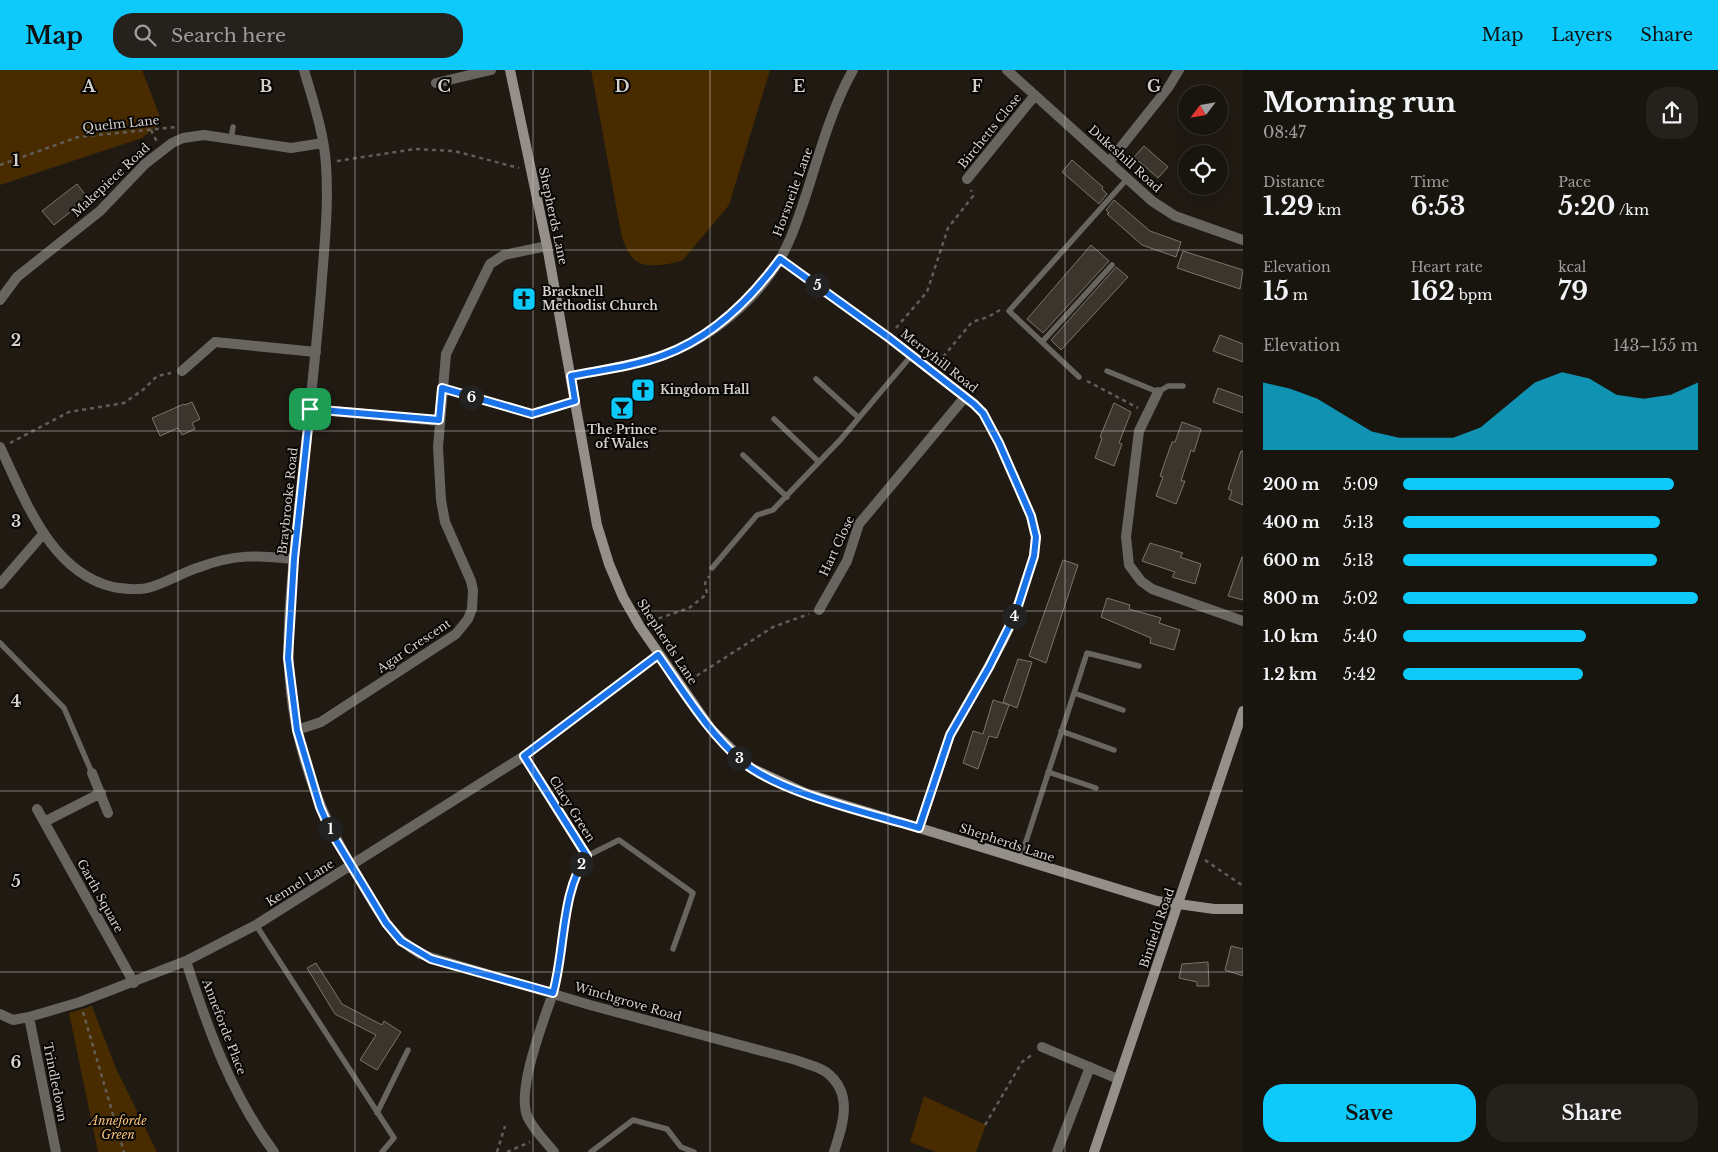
<!DOCTYPE html>
<html lang="en">
<head>
<meta charset="utf-8">
<style>
	:root { --surface:#18140e; --page:#25211c; --text:#f1f3f6; --muted:#9f9e9e; --line:#36332e; --accent:#0dcafa }
	body { margin:0; font-family:"Libre Baskerville",serif; background:var(--page); color:var(--text); height:100vh; display:flex; flex-direction:column; font-size:19px; white-space:nowrap }
	* { box-sizing:border-box; margin:0 }
	p { font-size:16px; color:var(--muted) }
	.icon { flex:none; width:28px; height:28px; fill:none; stroke:currentColor; stroke-width:2; stroke-linecap:round; stroke-linejoin:round }
	.map { position:relative; flex:1; overflow:hidden }
	.side { display:flex; flex-direction:column; background:var(--surface); width:475px }
	.side>* { flex:none }
	.needle { width:32px; rotate:239deg }
	.buttons { position:absolute; left:1178px; top:15px; display:grid; gap:10px }
	.buttons a { display:grid; place-items:center; width:50px; height:50px; border-radius:50%; background:var(--surface); box-shadow:0 5px 20px #0002,0 0 0 1px var(--line); font-size:25px }
	.pin { position:absolute; display:grid; place-items:center; width:42px; height:42px; color:#fff; margin:-21px; border-radius:10px; box-shadow:0 2px 8px #0006 }
	.km { position:absolute; width:25px; height:25px; margin:-12px; border-radius:50%; background:#222; color:#fff; font-size:14px; line-height:25px; text-align:center }
	.round { display:grid; place-items:center; flex:none; width:52px; height:52px; border-radius:20px; background:var(--page) }
	.summary { display:flex; align-items:center; justify-content:space-between; height:85px; padding:0 20px }
	h1 { font-size:28px; font-weight:700; line-height:38px }
	.stats { display:grid; grid-template-columns:repeat(3,1fr); gap:8px; height:85px; padding:5px 20px }
	.stats div { display:grid; align-content:center }
	.stats b { font-size:25px; font-weight:700 }
	.stats small { font-size:14px; font-weight:400 }
	.stats p { font-size:14px }
	.chart { height:140px; padding:10px 20px }
	.chart p { display:flex; justify-content:space-between }
	.chart svg { width:100%; height:90px; margin-top:5px; fill:var(--accent); opacity:.7 }
	.action { display:flex; gap:10px; margin-top:auto; padding:10px 20px }
	.action a { flex:1; height:58px; border-radius:20px; background:var(--accent); color:#111; font-size:20px; font-weight:700; line-height:58px; text-align:center }
	.action a+a { background:var(--page); color:var(--text) }
	ul { padding:0 20px; list-style:none; font-size:16px }
	li { display:grid; grid-template-columns:80px 60px 1fr; align-items:center; height:38px }
	li i { height:12px; border-radius:6px; background:var(--accent) }
	header { display:flex; align-items:center; gap:30px; box-sizing:border-box; height:70px; padding:0 25px; background:var(--accent); color:#111 }
	header strong { font-size:24px }
	nav { display:flex; gap:28px; margin-inline-start:auto; font-size:18px }
	.search { width:350px; height:45px; background:var(--page); display:flex; align-items:center; gap:12px; box-sizing:border-box; padding:0 18px; border-radius:20px; color:var(--muted); font-size:19px }
	main { display:flex; flex:1; min-height:0 }
	.map>svg:first-child { display:block }
	.green { fill:#482c00 }
	.building { fill:#3b352d; stroke:#7b746b }
	.lines { fill:none; stroke-linecap:round; stroke-linejoin:round }
	.path { stroke:#625d57; stroke-width:2.5; stroke-dasharray:4 4; stroke-linecap:butt }
	.lane { stroke:#686561; stroke-width:5.5 }
	.street { stroke:#686561; stroke-width:10 }
	.secondary { stroke:#948f89; stroke-width:10 }
	.route-casing { stroke:#fff; stroke-width:10 }
	.route { stroke:#1a73e8; stroke-width:6 }
	.grid { fill:none; stroke:#d5d1cc; stroke-width:1; stroke-opacity:0.55 }
	.labels { text-anchor:middle; stroke-width:4; stroke-linejoin:round; paint-order:stroke }
	.street-label { font-size:12px; fill:#d5d1cc; stroke:#080604 }
	.poi-label { font-size:12px; font-weight:bold; fill:#d5d1cc; stroke:#080604; text-anchor:start }
	.park-label { font-size:12px; font-style:italic; fill:#fac37a; stroke:#080604 }
	.grid-label { font-size:16px; text-anchor:middle; font-weight:bold; fill:#d5d1cc; stroke:#080604; stroke-width:4; stroke-linejoin:round; paint-order:stroke }
</style>
</head>
<body>
<header>
<strong>Map</strong>
<div class="search"><svg class="icon" aria-label="search" viewBox="0 0 24 24"><circle cx="10" cy="10" r="6"/><path d="M15 15l6 6"/></svg>Search here</div>
<nav><a>Map</a><a>Layers</a><a>Share</a></nav>
</header>
<main>
<div class="map">
<svg width="1243" height="1082" viewBox="0 0 1243 1082">
	<rect width="100%" height="100%" fill="#201a13"/>
	<path class="green" d="M0,0H142L162,52L142,68L0,115Z
		M591,0H770L729,135L683,190C676,193 668,194 660,195C635,197 631,189 622,168Z
		M92,936L115,996L157,1082H98L69,943Z
		M924,1026L986,1055L976,1082H936L910,1072Z"/>
	<path class="building" d="M1144,76L1168,97L1158,108L1134,87Z
		M1072,90L1103,117L1102,119L1107,124L1099,134L1062,102Z
		M77,114L88,128L54,155L42,141Z
		M1114,130L1150,161L1181,172L1176,187L1142,175L1107,144L1109,143L1106,140Z
		M1091,175L1109,191L1043,263L1027,249Z
		M1183,181L1243,200L1240,219L1177,198Z
		M1116,197L1128,207L1061,280L1051,270Z
		M1220,265L1243,274V292L1213,281Z
		M1218,318L1243,327V343L1213,332Z
		M192,332L200,349L192,353L195,359L182,365L178,358L160,366L152,348L184,334L185,335Z
		M1114,333L1131,342L1119,373L1122,374L1114,396L1095,388L1102,368L1100,367Z
		M1182,352L1201,359L1194,382L1191,380L1181,411H1185L1176,434L1156,426L1163,407L1160,406L1172,372H1175Z
		M1241,381H1243V435L1229,429L1232,421L1228,419Z
		M1150,473L1183,483L1180,487L1201,494L1195,514L1172,507L1175,502L1142,491Z
		M1242,487H1243V530L1228,526Z
		M1063,490L1078,495L1046,593L1029,586Z
		M1107,528L1130,535L1129,539L1161,548L1159,553L1180,560L1174,580L1150,573L1151,568L1101,547Z
		M1018,589L1032,592L1017,638L1003,632Z
		M993,630L1009,635L997,668L989,666L978,699L963,693L973,661L983,664Z
		M1231,876L1243,879V906L1225,900Z
		M1208,892L1209,916H1197V912L1179,908L1182,894Z
		M316,893L342,934L382,955L384,951L401,962L377,1000L360,990L376,965L335,944L307,898Z"/>
	<g class="lines">
		<path class="path" d="M151,60L157,72
			M337,91L415,79L454,81L519,98
			M0,95L78,67L176,57
			M896,258L927,222L948,158L973,126L971,120
			M938,293L972,252L988,247L1000,240
			M1087,311L1138,338
			M454,322L532,344L564,335
			M10,373L69,342L124,333L144,319L157,306L171,303
			M651,551L689,538L707,524L705,513L709,506
			M690,610L773,557L809,544
			M1205,790L1243,816
			M556,912L561,869L577,799L580,795
			M83,942L124,1082
			M985,1055L1022,992L1033,984
			M497,1082L505,1056
			M507,1082L530,1072"/>
		<path class="lane" d="M231,69L233,57
			M1042,272L1112,195
			M1107,301L1158,322L1168,316H1183
			M1079,307L1009,241L1127,109
			M816,309L859,348
			M774,349L819,392
			M743,385L787,427
			M712,498L757,445L773,440L841,369L911,286
			M0,573L64,638L92,703
			M1074,623L1123,640
			M1061,661L1114,680
			M1048,702L1096,718
			M587,786L619,770L693,823L673,879
			M1020,790L1087,583L1139,596
			M256,855L394,1068L382,1082
			M377,1043L408,980
			M591,1082L633,1050L667,1059L681,1077L694,1082"/>
		<path class="street" d="M304,0C313,31 324,63 326,95C329,137 324,179 321,221C315,296 306,372 298,448C292,510 283,575 293,638C303,700 323,748 355,802C374,833 388,865 420,884L590,935L796,990C805,994 818,996 826,1002C854,1023 843,1054 834,1082
			M1007,0L1152,131L1175,146L1243,170
			M436,13L491,0
			M1109,92L1168,18L1179,0
			M967,109L1035,25
			M780,189L888,267L974,334L983,343L999,373L1031,446L1036,467L1034,486L1015,545L1003,571L950,665L919,758
			M0,230L17,207L100,141L145,94L172,73L183,68L204,65L291,78L323,73
			M182,301L215,272L316,282
			M571,306C601,300 634,296 663,285C710,269 757,230 781,187C792,169 798,148 805,128C819,85 831,39 853,0
			M1158,322L1139,361L1126,467L1129,495L1141,511L1152,519L1243,551
			M310,339L439,351
			M0,377C25,429 50,502 113,517C125,519 139,521 151,517C168,512 183,502 200,497C234,484 259,485 294,489
			M0,514L44,463
			M819,540L847,491L859,454L965,327
			M297,660L321,652L456,564L468,549L472,539L473,520L471,511L445,452L441,430L438,377L446,284L490,194L504,185L547,176
			M524,686L587,786
			M92,703L108,743
			M37,739L134,913
			M44,752L101,723
			M186,891C208,959 231,1024 274,1082
			M553,923C544,950 515,1022 528,1048C534,1060 545,1071 554,1082
			M0,944L13,950L29,947L80,932L186,891L256,855L524,686L658,585
			M29,947L56,1082
			M1042,977L1118,1009
			M1057,1082L1090,997"/>
		<path class="secondary" d="M510,0L547,176L597,455L609,494L623,527L639,555L711,659L751,698L805,723L1157,831L1214,839H1243
			M1094,1082L1243,641"/>
	</g>
	<g class="lines">
		<g class="route-casing">
			<path id="route" d="M780,189L888,267L974,334L983,343L999,373L1031,446L1036,467L1034,486L1015,545L989,597L950,665L919,758C870,743 783,724 744,693C709,664 684,622 658,585L524,686L587,786C561,820 565,882 553,923L431,889L401,871L386,853L331,762L320,737L297,660L288,588L294,489L310,339L439,350L442,318L532,344L575,331L571,306C601,300 635,296 664,285C713,267 750,230 780,189Z"/>
		</g>
		<use href="#route" class="route"/>
	</g>
	<path class="grid" d="M178,0V1082M355,0V1082M533,0V1082M710,0V1082M888,0V1082M1065,0V1082M0,180H1243M0,361H1243M0,541H1243M0,721H1243M0,902H1243"/>
	<defs>
		<g id="church-square" transform="scale(1.25)"><rect x="-9" y="-9" width="18" height="18" rx="4" fill="#0dcafa" stroke="#080604"/><path d="M-1.2-6h2.4v3.5h3.3v2.4h-3.3V6h-2.4V-.1h-3.3v-2.4h3.3Z" fill="#111"/></g>
		<g id="bar-square" transform="scale(1.25)"><rect x="-9" y="-9" width="18" height="18" rx="4" fill="#0dcafa" stroke="#080604"/><path d="M-6-5H6L.8 .8V4.5H3.5V6h-7V4.5H-.8V.8Z" fill="#111"/></g>
	</defs>
	<g fill-rule="evenodd">
		<use href="#church-square" x="524" y="229"/>
		<use href="#church-square" x="643" y="320"/>
		<use href="#bar-square" x="622" y="338"/>
	</g>
	<g class="labels">
		<g class="street-label">
			<text transform="translate(121 54) rotate(-6)" y="4">Quelm Lane</text>
			<text transform="translate(990 61) rotate(-51)" y="4">Birchetts Close</text>
			<text transform="translate(1125 89) rotate(42)" y="4">Dukeshill Road</text>
			<text transform="translate(111 110) rotate(-43)" y="4">Makepiece Road</text>
			<text transform="translate(793 122) rotate(-70)" y="4">Horsneile Lane</text>
			<text transform="translate(553 146) rotate(78)" y="4">Shepherds Lane</text>
			<text transform="translate(939 291) rotate(38)" y="4">Merryhill Road</text>
			<text transform="translate(288 431) rotate(-84)" y="4">Braybrooke Road</text>
			<text transform="translate(837 476) rotate(-65)" y="4">Hart Close</text>
			<text transform="translate(667 572) rotate(57)" y="4">Shepherds Lane</text>
			<text transform="translate(414 576) rotate(-34)" y="4">Agar Crescent</text>
			<text transform="translate(572 739) rotate(58)" y="4">Clacy Green</text>
			<text transform="translate(1007 773) rotate(18)" y="4">Shepherds Lane</text>
			<text transform="translate(300 813) rotate(-32)" y="4">Kennel Lane</text>
			<text transform="translate(100 826) rotate(61)" y="4">Garth Square</text>
			<text transform="translate(1157 858) rotate(-71)" y="4">Binfield Road</text>
			<text transform="translate(628 932) rotate(16)" y="4">Winchgrove Road</text>
			<text transform="translate(224 957) rotate(69)" y="4">Anneforde Place</text>
			<text transform="translate(55 1012) rotate(79)" y="4">Trindledown</text>
		</g>
		<g class="poi-label">
			<text x="542" y="226">Bracknell<tspan x="542" dy="14">Methodist Church</tspan></text>
			<text x="660" y="324">Kingdom Hall</text>
			<text x="622" y="364" text-anchor="middle">The Prince<tspan x="622" dy="14">of Wales</tspan></text>
		</g>
		<g class="park-label">
			<text x="118" y="1055">Anneforde<tspan x="118" dy="14">Green</tspan></text>
		</g>
	</g>
	<g class="grid-label">
		<text x="89" y="22">A</text>
		<text x="266" y="22">B</text>
		<text x="444" y="22">C</text>
		<text x="622" y="22">D</text>
		<text x="799" y="22">E</text>
		<text x="977" y="22">F</text>
		<text x="1154" y="22">G</text>
		<text x="16" y="96">1</text>
		<text x="16" y="276">2</text>
		<text x="16" y="457">3</text>
		<text x="16" y="637">4</text>
		<text x="16" y="817">5</text>
		<text x="16" y="998">6</text>
	</g>
</svg>
<div class="buttons">
<a><svg class="needle" viewBox="-14 -14 28 28"><path d="M0-13l5 13h-10z" fill="#e53935"/><path d="M0 13l5-13h-10z" fill="#9f9e9e"/></svg></a>
<a><svg class="icon" aria-label="locate" viewBox="0 0 24 24"><circle cx="12" cy="12" r="6"/><path d="M12 2v4M12 18v4M2 12h4M18 12h4"/></svg></a>
</div>
<div class="pin" style="left:310px;top:339px;background:#1e9e55"><svg class="icon" aria-label="arrive" viewBox="0 0 24 24"><path d="M6 21V4h12l-3 4 3 4H6"/></svg></div>
<b class="km" style="left:330px;top:759px">1</b>
<b class="km" style="left:581px;top:794px">2</b>
<b class="km" style="left:739px;top:688px">3</b>
<b class="km" style="left:1014px;top:546px">4</b>
<b class="km" style="left:817px;top:215px">5</b>
<b class="km" style="left:471px;top:327px">6</b>
</div>
<section class="side">
<div class="summary"><div><h1>Morning run</h1><p>08:47</p></div><a class="round"><svg class="icon" aria-label="share" viewBox="0 0 24 24"><path d="M12 15V3M7 8l5-5 5 5M5 13v7h14v-7"/></svg></a></div>
<div class="stats">
<div><p>Distance</p><b>1.29<small> km</small></b></div>
<div><p>Time</p><b>6:53</b></div>
<div><p>Pace</p><b>5:20<small> /km</small></b></div>
</div>
<div class="stats">
<div><p>Elevation</p><b>15<small> m</small></b></div>
<div><p>Heart rate</p><b>162<small> bpm</small></b></div>
<div><p>kcal</p><b>79</b></div>
</div>
<div class="chart"><p><span>Elevation</span>143–155 m</p>
<svg viewBox="0 0 160 44" preserveAspectRatio="none"><path d="M0 44V11L10 14L20 19L30 27L40 35L50 38L60 38L70 38L80 33L90 22L100 11L110 6L120 9L130 17L140 19L150 17L160 11V44z"/></svg>
</div>
<ul>
<li><b>200 m</b>5:09<i style="width:92%"></i></li>
<li><b>400 m</b>5:13<i style="width:87%"></i></li>
<li><b>600 m</b>5:13<i style="width:86%"></i></li>
<li><b>800 m</b>5:02<i style="width:100%"></i></li>
<li><b>1.0 km</b>5:40<i style="width:62%"></i></li>
<li><b>1.2 km</b>5:42<i style="width:61%"></i></li>
</ul>
<div class="action"><a>Save</a><a>Share</a></div>
</section>
</main>
</body>
</html>
